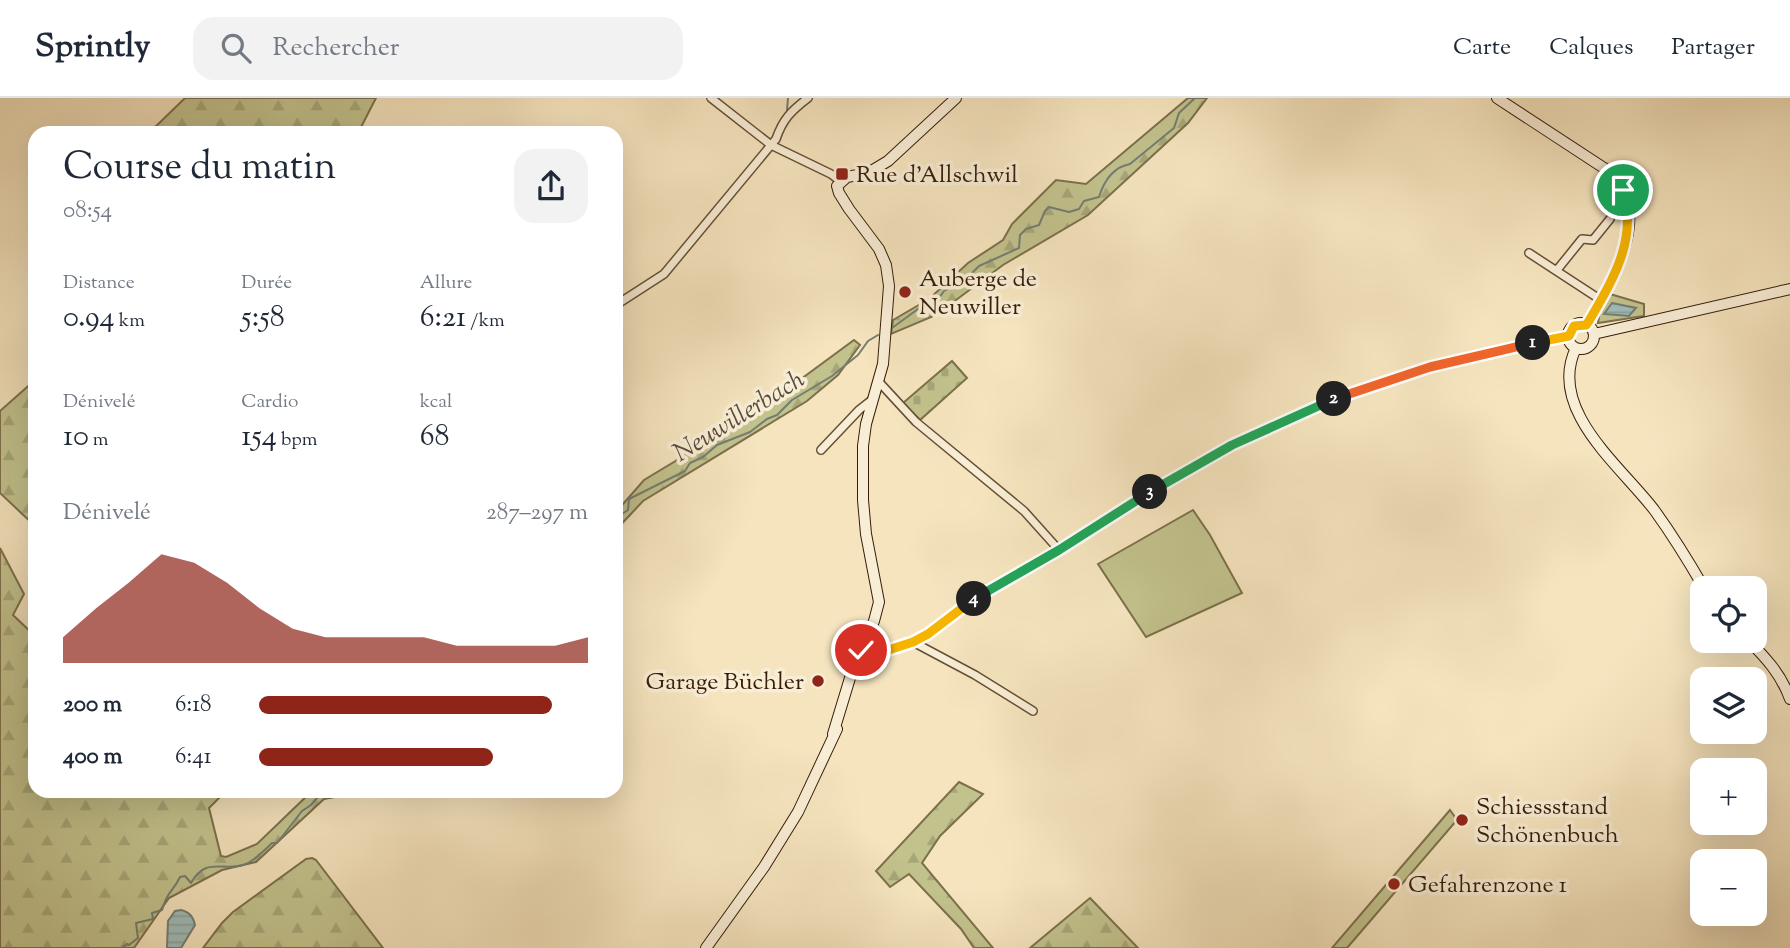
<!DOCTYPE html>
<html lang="fr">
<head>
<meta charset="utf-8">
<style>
	:root { --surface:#fff; --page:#f2f2f3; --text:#1f2937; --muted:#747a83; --line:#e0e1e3; --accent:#8f2418 }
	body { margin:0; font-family:"Sorts Mill Goudy",serif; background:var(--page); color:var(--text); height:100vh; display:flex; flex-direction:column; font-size:26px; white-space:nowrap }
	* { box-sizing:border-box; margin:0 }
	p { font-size:23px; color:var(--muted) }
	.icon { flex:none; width:38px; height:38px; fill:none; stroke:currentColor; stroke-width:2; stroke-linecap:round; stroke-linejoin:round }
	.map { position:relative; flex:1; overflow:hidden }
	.details { position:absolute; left:28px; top:28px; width:595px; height:672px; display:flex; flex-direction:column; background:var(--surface); border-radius:21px; box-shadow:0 7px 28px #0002 }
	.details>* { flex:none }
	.tools { position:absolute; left:1690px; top:478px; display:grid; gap:14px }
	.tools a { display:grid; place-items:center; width:77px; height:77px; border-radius:14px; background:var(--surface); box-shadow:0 7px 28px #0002; font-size:35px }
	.pin { position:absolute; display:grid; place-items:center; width:60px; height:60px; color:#fff; margin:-30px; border:4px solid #fff; border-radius:50%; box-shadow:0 2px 7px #0007 }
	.km { position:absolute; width:35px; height:35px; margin:-18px; border-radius:50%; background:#222; color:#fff; font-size:19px; line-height:35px; text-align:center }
	.round { display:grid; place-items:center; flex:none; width:74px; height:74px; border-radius:21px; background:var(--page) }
	.head { display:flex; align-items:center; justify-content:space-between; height:119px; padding:0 35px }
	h1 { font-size:38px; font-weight:600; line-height:52px }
	.stats { display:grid; grid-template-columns:repeat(3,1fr); gap:10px; height:119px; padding:7px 35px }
	.stats div { display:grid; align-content:center }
	.stats b { font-size:30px; font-weight:600 }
	.stats small { font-size:19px; font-weight:400 }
	.stats p { font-size:19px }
	.chart { height:196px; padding:14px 35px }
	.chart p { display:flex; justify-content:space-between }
	.chart svg { width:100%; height:126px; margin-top:7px; fill:var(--accent); opacity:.7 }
	ul { padding:0 35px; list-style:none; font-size:23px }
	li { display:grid; grid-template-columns:112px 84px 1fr; align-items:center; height:52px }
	li i { height:18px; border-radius:9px; background:var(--accent) }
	header { display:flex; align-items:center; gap:42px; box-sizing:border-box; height:98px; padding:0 35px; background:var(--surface); border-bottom:2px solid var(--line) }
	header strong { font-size:33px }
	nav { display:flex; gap:38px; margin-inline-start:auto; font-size:24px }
	.search { width:490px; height:63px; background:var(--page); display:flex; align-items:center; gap:18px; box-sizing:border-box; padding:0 24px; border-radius:21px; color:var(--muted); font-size:26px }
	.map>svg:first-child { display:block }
	.grass { fill:#c2c28d; stroke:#7c704b; stroke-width:2 }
	.forest { fill:url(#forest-firs); stroke:#7c704b; stroke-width:2 }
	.cemetery { fill:url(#cemetery-stones); stroke:#7c704b; stroke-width:2 }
	.water { fill:url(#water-rules); stroke:#757d73; stroke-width:2 }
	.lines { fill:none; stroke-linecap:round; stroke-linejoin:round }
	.stream { stroke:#757d73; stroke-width:2 }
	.street-casing { stroke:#664f36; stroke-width:10 }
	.secondary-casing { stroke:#371d09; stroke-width:12 }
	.street { stroke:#f8edd5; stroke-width:7 }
	.secondary { stroke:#f8edd5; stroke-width:10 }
	.split-1-casing { stroke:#fff; stroke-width:14 }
	.split-2-casing { stroke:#fff; stroke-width:14 }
	.split-3-casing { stroke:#fff; stroke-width:14 }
	.split-4-casing { stroke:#fff; stroke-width:14 }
	.split-5-casing { stroke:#fff; stroke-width:14 }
	.split-1 { stroke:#f5b400; stroke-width:9 }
	.split-2 { stroke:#f0652b; stroke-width:9 }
	.split-3 { stroke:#22a559; stroke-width:9 }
	.split-4 { stroke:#22a559; stroke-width:9 }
	.split-5 { stroke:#f5b400; stroke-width:9 }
	.poi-dot { fill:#8f2418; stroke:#f8edd5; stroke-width:2.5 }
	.labels { text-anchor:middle; stroke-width:7; stroke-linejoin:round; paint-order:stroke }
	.poi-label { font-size:24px; fill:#371d09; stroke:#f8edd5; text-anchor:start }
	.water-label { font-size:26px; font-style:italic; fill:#564d3e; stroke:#f8edd5 }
</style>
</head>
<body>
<header>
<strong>Sprintly</strong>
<div class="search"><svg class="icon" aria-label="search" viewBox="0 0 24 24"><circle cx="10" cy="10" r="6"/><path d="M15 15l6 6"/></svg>Rechercher</div>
<nav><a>Carte</a><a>Calques</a><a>Partager</a></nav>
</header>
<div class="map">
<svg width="1790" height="850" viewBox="0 0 1790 850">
	<defs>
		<pattern id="forest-firs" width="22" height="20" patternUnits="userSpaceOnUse" patternTransform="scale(1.75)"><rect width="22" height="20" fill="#c2c28d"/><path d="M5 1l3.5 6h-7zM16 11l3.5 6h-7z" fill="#a7a678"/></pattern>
		<pattern id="cemetery-stones" width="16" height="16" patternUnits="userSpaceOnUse" patternTransform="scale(1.75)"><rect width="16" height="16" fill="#c2c28d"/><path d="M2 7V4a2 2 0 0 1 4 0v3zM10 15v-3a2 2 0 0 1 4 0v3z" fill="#a7a678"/></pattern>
		<pattern id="water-rules" width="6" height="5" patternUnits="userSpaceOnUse" patternTransform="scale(1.75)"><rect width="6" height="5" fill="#9fbdba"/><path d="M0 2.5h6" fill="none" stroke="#8aa29f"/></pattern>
	</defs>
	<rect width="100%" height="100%" fill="#f5e4be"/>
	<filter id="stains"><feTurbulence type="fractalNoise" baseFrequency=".00286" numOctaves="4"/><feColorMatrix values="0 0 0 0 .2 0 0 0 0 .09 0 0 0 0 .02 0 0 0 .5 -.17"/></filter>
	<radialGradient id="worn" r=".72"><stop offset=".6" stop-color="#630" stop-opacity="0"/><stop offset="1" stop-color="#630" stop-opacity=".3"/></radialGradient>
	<path class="grass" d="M1610,196L1644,206V218L1598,225L1601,206Z
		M1193,412L1210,437L1242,495L1146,539L1098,466Z
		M1450,712L1457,722L1347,850H1332Z"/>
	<path class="forest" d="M185,0H376L358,35H149Z
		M1188,0H1207L1188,25L1088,117L1003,167L936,217L891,236L893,222L929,201L968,165L1003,142L1012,126L1056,82L1086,86Z
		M854,242L860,247L838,277L807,303L643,403L616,432V414L644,382L752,317Z
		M35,282V428L0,395V313Z
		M0,450L24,496L13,517L35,538V693H226L209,710L221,758L226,759L257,746L312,693H368L324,701L256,764L222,772L169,800L134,850H0Z
		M959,684L983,696L940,738L922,765L993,850H974L961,831L909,776L890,789L876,773Z
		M312,760L316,762L383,850H203L222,825L233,814L306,761Z
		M1090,800L1138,850H1030Z"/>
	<path class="cemetery" d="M952,263L967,280L920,322L903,305Z"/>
	<path class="water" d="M1612,205L1636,210L1629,218L1604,216Z
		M181,812C190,814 193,819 195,827L181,850H167L168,823L175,813Z"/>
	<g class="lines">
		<path class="stream" d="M787,12L788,0
			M892,230L918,211L934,207L944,193L970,177L979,168L1019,150L1020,137L1026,131L1039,127L1045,113L1049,109L1069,114L1079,111L1084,103L1099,99C1104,83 1114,69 1130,66L1174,30L1179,15L1195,0
			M616,420L628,412L629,401L685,373L690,365L703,359L717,347L750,334L767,321L777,317L792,302L832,278L858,257L868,243L878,237
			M121,850L127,846L129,847L138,840L136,825L153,821L152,815L162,812C167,793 173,794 180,779L185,778L191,785C207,757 223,775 246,766C255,762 265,752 272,745H277L302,713L311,707L321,695L328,693"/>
		<g class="street-casing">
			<path id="street" d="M711,0L771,47L831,76L840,83
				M1529,155L1601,202
				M1557,172L1582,141L1593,142L1610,121
				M616,207L664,176L776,41C783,21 791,13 808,0
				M880,285L916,324L1024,413L1059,452
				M821,352L859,312L873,301
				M913,544L975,577L1033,613
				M858,559H868L913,544L928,536L972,502L1059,452L1196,366L1232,347L1314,310L1341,299L1430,269L1569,238"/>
		</g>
		<g class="secondary-casing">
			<path id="secondary" d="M1497,0L1607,72C1657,114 1611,184 1586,227
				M1568 238a13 13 0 1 1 26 0a13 13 0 1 1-26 0Z
				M1594,236L1790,191
				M1576,250C1546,312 1623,370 1655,413C1673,438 1689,464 1704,490
				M1748,542C1766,560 1781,576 1790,601
				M833,636L850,580L874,523L879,504L866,436L863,402V348L866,326L883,266L889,188L886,167L879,151L849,111L839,95L837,88L847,79L868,75L888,63L956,0
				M706,850L764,769L798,714L837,631"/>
		</g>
		<use href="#street" class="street"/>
		<use href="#secondary" class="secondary"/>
	</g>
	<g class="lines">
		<g class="split-1-casing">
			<path id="split-1" d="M1533,245L1569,238L1574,228L1586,227L1589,223C1613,181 1638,142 1623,92"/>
		</g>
		<g class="split-2-casing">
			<path id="split-2" d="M1334,301L1430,269L1533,245"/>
		</g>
		<g class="split-3-casing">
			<path id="split-3" d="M1150,394L1232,347L1334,301"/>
		</g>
		<g class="split-4-casing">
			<path id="split-4" d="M974,501L1059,452L1150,394"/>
		</g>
		<g class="split-5-casing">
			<path id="split-5" d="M861,552L858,559L864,560L913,544L928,536L974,501"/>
		</g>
		<use href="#split-1" class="split-1"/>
		<use href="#split-2" class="split-2"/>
		<use href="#split-3" class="split-3"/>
		<use href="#split-4" class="split-4"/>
		<use href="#split-5" class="split-5"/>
	</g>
	<g class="poi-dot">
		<rect x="835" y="69" width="14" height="14" rx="3.5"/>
		<circle cx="905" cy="194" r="7"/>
		<circle cx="818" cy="583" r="7"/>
		<circle cx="1462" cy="722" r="7"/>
		<circle cx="1394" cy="786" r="7"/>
	</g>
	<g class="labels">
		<g class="poi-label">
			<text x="856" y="84">Rue d'Allschwil</text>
			<text x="919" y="188">Auberge de<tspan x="919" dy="28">Neuwiller</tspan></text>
			<text x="804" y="591" text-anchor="end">Garage Büchler</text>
			<text x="1476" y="716">Schiessstand<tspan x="1476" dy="28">Schönenbuch</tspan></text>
			<text x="1408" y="794">Gefahrenzone 1</text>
		</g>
		<g class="water-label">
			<text transform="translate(738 317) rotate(-32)" y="9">Neuwillerbach</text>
		</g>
	</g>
	<rect width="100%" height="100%" filter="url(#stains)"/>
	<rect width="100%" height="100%" fill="url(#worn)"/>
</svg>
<div class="tools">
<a><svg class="icon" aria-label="locate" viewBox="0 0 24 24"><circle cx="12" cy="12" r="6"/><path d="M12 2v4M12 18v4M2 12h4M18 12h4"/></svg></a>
<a><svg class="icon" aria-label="layers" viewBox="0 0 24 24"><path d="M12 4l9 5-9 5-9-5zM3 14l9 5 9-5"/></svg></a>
<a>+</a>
<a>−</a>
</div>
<div class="pin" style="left:1623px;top:92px;background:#1e9e55"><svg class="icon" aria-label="arrive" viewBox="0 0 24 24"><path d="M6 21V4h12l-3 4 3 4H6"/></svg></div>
<div class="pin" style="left:861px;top:552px;background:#d93025"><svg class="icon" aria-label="check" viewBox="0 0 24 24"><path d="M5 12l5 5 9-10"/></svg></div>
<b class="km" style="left:1533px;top:245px">1</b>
<b class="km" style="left:1334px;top:301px">2</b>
<b class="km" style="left:1150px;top:394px">3</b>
<b class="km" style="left:974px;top:501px">4</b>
<section class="details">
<div class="head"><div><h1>Course du matin</h1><p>08:54</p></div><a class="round"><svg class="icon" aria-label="share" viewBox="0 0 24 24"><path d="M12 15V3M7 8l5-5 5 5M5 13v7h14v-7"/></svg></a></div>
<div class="stats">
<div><p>Distance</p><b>0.94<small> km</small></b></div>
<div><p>Durée</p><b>5:58</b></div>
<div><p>Allure</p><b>6:21<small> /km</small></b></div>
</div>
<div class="stats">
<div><p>Dénivelé</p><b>10<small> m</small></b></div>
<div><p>Cardio</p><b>154<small> bpm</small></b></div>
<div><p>kcal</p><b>68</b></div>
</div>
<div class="chart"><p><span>Dénivelé</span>287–297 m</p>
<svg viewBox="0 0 160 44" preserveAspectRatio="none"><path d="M0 44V35L10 25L20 16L30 6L40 9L50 16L60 25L70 32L80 35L90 35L100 35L110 35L120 38L130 38L140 38L150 38L160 35V44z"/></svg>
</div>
<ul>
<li><b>200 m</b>6:18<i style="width:89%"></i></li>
<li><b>400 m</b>6:41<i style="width:71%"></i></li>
</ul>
</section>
</div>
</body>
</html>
